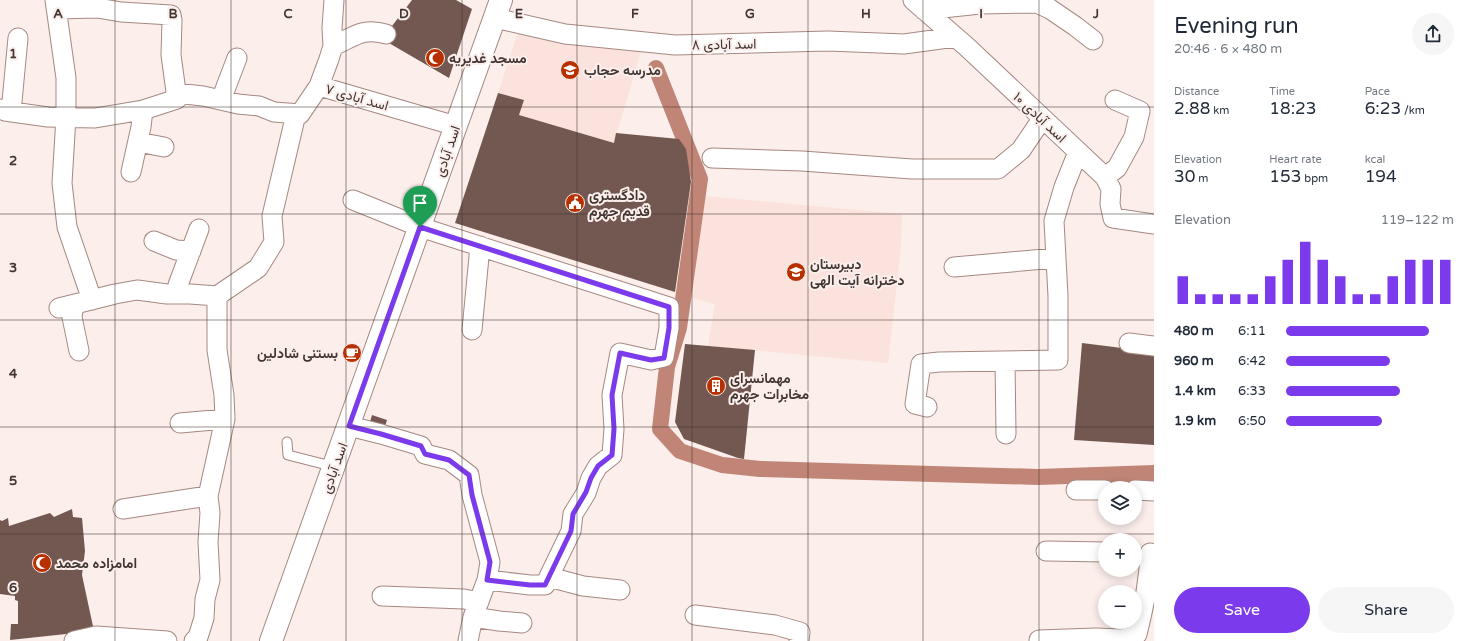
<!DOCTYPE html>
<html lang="en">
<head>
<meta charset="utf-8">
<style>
	:root { --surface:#fff; --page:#f6f6f7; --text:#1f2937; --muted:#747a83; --accent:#7c3aed }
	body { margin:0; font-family:"Varela Round",Vazirmatn,sans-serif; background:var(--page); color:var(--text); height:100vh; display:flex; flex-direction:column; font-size:15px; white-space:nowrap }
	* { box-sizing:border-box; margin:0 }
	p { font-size:13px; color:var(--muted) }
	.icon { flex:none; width:22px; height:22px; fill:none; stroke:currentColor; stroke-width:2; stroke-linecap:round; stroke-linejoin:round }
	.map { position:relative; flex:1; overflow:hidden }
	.drawer { display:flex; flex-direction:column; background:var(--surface); width:320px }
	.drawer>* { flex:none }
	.tools { position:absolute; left:1098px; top:481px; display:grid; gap:8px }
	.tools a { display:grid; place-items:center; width:44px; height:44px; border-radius:50%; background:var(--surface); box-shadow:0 2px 10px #0003; font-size:20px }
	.pin { position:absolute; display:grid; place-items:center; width:34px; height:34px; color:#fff; margin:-41px -17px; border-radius:50% 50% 50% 0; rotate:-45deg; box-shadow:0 0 4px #0007 }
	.pin .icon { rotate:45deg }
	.round { display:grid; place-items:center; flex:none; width:42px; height:42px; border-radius:21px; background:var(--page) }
	.summary { display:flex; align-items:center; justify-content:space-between; height:68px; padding:0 20px }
	h1 { font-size:22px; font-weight:600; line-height:30px }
	.metrics { display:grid; grid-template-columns:repeat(3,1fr); gap:6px; height:68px; padding:4px 20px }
	.metrics div { display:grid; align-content:center }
	.metrics b { font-size:17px; font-weight:600 }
	.metrics small { font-size:11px; font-weight:400 }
	.metrics p { font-size:11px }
	.chart { height:112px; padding:8px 20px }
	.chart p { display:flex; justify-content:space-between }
	.chart svg { width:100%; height:72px; margin-top:4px; stroke:var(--accent); stroke-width:6 }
	.primary-button { display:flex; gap:8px; margin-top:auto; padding:8px 20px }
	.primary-button a { flex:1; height:46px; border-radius:24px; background:var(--accent); color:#fff; font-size:16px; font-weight:600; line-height:46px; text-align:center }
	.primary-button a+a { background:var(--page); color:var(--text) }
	ul { padding:0 20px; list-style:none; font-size:13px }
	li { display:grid; grid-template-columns:64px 48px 1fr; align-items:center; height:30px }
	li i { height:10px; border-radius:5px; background:var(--accent) }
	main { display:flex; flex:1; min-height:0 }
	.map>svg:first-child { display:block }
	.built { fill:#fbe2dc }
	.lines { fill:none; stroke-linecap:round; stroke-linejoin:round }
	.canal { stroke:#c08576; stroke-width:16 }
	.building { fill:#735851 }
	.lane-casing { stroke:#a68880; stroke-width:11 }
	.street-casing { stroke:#a68880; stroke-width:21 }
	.secondary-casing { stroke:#a68880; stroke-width:24 }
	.lane { stroke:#fff; stroke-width:9 }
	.street { stroke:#fff; stroke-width:19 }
	.secondary { stroke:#fff; stroke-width:22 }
	.route-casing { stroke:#fff; stroke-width:8 }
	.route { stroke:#7c3aed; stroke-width:5 }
	.grid { fill:none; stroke:#423632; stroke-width:1; stroke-opacity:0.55 }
	.labels { text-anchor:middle; stroke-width:4; stroke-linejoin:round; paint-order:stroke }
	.street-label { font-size:14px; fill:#423632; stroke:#fbeeeb }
	.poi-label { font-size:14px; font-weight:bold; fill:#423632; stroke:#fbeeeb; text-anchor:start }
	.grid-label { font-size:13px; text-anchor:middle; font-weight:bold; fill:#423632; stroke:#fbeeeb; stroke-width:4; stroke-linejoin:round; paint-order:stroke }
</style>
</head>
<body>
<main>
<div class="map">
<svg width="1154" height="641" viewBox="0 0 1154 641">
	<rect width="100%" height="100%" fill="#fbeeeb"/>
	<path class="built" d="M519,29L642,48L614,143L519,115L524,100L498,93Z
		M705,196L902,214L901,246L888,363L708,346L715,304L692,298Z"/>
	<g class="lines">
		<path class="canal" d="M656,68L700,179L679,328L667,367L660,429L680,451L722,465L760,469L1038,477L1154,473"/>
	</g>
	<path class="building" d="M412,0H456L472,9L449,78L382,39Z
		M498,93L524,100L519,115L614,143L616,133L679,139L686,149L691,182L675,292L455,223Z
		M1082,343L1154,352V445L1074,440Z
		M685,344L755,350L744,459L738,458L684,439L675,422Z
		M372,415L387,420L384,430L369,425Z
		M72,509L73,517L82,518L85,551L82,575L94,631L10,640L11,624H18V601L15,600V596L0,594V520L2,521L8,518L9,526L50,513L54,517Z"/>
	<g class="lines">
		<g class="lane-casing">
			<path id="lane" d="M287,442L288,455L335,467"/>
		</g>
		<g class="street-casing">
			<path id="street" d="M55,0L66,78V117L62,183L67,227L92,300
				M913,0L967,47L1105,177L1111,189L1110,204L1113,218L1154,224
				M924,10L980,4L1037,3L1050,9L1075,26L1093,40
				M495,18L565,34L675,45L828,41L904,44L955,37
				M333,46C354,37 362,27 386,34
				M319,86L456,126
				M176,93L203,96L238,104L259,106L274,112L300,114L319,86L329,59L333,46L332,28L334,0
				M221,100L237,58
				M0,109L5,111L48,117L95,118L143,110L177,99L171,55L172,20L171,15L121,12L97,8L57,9
				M11,112L18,38
				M138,142L164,147
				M712,158L802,161L912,169H998L1021,150L1042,119
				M131,172L141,127L143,110
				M1105,177L1117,168L1134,137L1140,111L1115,100
				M353,200L420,227L669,307V328L664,357L651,360L620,353L612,395L614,429L612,455L598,466L591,478L586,493L573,514L571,531L545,585H530L487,580
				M154,241L176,250L191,251
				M954,267L1056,258
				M177,294L178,285L199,229
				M74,305L72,317L79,351
				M59,308L115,294L137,290L167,294H190L217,296L258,268L274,242L272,216L296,114
				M472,330L480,246
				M1129,343L1154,346
				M1005,361L1006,434
				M927,407L915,404L921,364L939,362L1058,360V296L1054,221L1064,187L1078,152
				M180,423L225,419
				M349,426L381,434L421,446L425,454L449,460L469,475L472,495L490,562L487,580L473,617L468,641
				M1076,490H1105
				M1135,490L1154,491
				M123,509L208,496
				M1046,551L1105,552
				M549,577L583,586L620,590
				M382,596L464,599L479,602
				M695,615L775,625L800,632L799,641
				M473,617L499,621L522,623
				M1039,640L1096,638L1122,639L1137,634C1144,607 1149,580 1150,553
				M74,641L96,636L167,641
				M194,641L198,637L204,618L205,599L210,580L208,542L210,513L208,496L225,419L224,395L217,350V296"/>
		</g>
		<g class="secondary-casing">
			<path id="secondary" d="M271,641L501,0"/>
		</g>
		<use href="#lane" class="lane"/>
		<use href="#street" class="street"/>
		<use href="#secondary" class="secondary"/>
	</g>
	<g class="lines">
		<g class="route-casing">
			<path id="route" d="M420,227L669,307V328L664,358L651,360L620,353L612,395L614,429L612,455L598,466L591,478L586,492L573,514L571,531L545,585H530L487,580L490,562L472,495L469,475L449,460L425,454L421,446L381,434L349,426Z"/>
		</g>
		<use href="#route" class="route"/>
	</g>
	<path class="grid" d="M115,0V641M231,0V641M346,0V641M462,0V641M577,0V641M692,0V641M808,0V641M923,0V641M1039,0V641M0,107H1154M0,214H1154M0,320H1154M0,427H1154M0,534H1154"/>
	<defs>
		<g id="mosque-disc" transform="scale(1)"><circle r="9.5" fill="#b82f00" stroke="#fbeeeb"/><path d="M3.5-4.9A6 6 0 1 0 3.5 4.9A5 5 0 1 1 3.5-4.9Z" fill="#fff"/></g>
		<g id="school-disc" transform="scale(1)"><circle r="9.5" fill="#b82f00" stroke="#fbeeeb"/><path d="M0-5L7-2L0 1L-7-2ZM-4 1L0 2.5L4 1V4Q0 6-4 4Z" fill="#fff"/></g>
		<g id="civic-disc" transform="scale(1)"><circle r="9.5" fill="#b82f00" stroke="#fbeeeb"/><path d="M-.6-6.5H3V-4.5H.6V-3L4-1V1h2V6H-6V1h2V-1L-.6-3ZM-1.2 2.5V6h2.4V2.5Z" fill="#fff"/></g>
		<g id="cafe-disc" transform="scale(1)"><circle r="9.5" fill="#b82f00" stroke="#fbeeeb"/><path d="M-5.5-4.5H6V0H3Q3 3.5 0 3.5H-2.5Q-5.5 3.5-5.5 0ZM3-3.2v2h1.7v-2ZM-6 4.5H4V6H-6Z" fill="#fff"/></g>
		<g id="building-disc" transform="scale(1)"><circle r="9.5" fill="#b82f00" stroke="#fbeeeb"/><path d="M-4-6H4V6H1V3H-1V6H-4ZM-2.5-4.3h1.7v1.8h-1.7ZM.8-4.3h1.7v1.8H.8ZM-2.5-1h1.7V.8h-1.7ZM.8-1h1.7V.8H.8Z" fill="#fff"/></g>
	</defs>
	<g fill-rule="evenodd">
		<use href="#mosque-disc" x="435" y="58"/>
		<use href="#school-disc" x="570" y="70"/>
		<use href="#civic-disc" x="575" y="203"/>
		<use href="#school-disc" x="796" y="272"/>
		<use href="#cafe-disc" x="352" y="353"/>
		<use href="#building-disc" x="716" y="386"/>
		<use href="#mosque-disc" x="42" y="563"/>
	</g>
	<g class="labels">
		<g class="street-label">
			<text transform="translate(724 44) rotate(-1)" y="5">اسد آبادی ۸</text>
			<text transform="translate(357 97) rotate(16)" y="5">اسد آبادی ۷</text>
			<text transform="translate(1040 117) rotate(43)" y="5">اسد آبادی ۱۰</text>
			<text transform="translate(447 151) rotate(-71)" y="5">اسد آبادی</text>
			<text transform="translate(334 468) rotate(-70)" y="5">اسد آبادی</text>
		</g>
		<g class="poi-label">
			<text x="449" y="63">مسجد غدیریه</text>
			<text x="584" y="75">مدرسه حجاب</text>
			<text x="589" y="200">دادگستری<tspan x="589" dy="16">قدیم جهرم</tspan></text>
			<text x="810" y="269">دبیرستان<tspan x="810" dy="16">دخترانه آیت الهی</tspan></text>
			<text x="338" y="358" text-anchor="end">بستنی شادلین</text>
			<text x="730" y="383">مهمانسرای<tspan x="730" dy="16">مخابرات جهرم</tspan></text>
			<text x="56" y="568">امامزاده محمد</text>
		</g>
	</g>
	<g class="grid-label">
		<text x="58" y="18">A</text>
		<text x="173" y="18">B</text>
		<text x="288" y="18">C</text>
		<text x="404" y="18">D</text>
		<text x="519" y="18">E</text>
		<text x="635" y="18">F</text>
		<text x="750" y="18">G</text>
		<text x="866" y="18">H</text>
		<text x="981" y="18">I</text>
		<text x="1096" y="18">J</text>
		<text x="13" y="58">1</text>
		<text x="13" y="165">2</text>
		<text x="13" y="272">3</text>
		<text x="13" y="378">4</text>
		<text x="13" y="485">5</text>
		<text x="13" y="592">6</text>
	</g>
</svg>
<div class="tools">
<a><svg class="icon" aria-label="layers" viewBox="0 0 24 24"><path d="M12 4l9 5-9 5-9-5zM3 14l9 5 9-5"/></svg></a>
<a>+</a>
<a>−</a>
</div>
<div class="pin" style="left:420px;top:227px;background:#1e9e55"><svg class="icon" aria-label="arrive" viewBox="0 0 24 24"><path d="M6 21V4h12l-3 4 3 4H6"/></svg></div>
</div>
<section class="drawer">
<div class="summary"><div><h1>Evening run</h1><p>20:46 · 6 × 480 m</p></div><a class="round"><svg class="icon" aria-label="share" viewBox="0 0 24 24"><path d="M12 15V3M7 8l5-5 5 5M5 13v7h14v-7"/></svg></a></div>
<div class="metrics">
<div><p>Distance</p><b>2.88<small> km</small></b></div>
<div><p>Time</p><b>18:23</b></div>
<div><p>Pace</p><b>6:23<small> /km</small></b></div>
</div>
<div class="metrics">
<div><p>Elevation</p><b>30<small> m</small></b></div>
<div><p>Heart rate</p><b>153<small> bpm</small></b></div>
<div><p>kcal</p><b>194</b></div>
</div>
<div class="chart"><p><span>Elevation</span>119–122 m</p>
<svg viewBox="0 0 160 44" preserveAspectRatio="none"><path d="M5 44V27M15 44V38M25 44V38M35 44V38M45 44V38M55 44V27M65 44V17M75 44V6M85 44V17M95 44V27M105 44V38M115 44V38M125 44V27M135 44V17M145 44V17M155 44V17"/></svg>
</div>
<ul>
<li><b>480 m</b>6:11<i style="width:85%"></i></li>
<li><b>960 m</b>6:42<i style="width:62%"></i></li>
<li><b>1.4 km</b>6:33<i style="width:68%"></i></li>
<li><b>1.9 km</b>6:50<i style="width:57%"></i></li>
</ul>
<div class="primary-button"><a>Save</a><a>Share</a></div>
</section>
</main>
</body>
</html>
